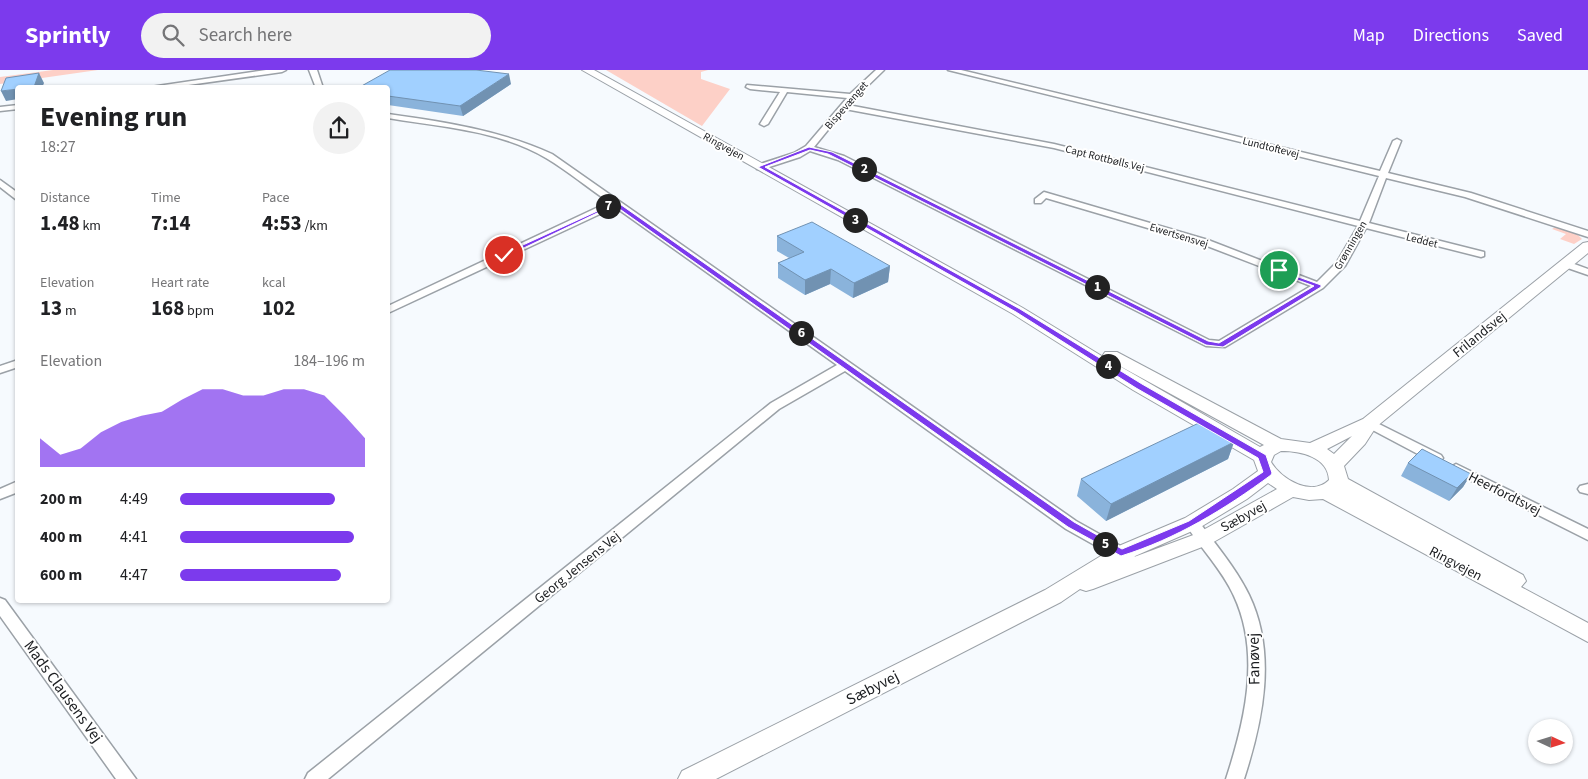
<!DOCTYPE html>
<html lang="en">
<head>
<meta charset="utf-8">
<style>
	:root { --surface:#fff; --page:#f2f2f2; --text:#202124; --muted:#757577; --accent:#7c3aed }
	body { margin:0; font-family:"Source Sans 3",sans-serif; background:var(--page); color:var(--text); height:100vh; display:flex; flex-direction:column; font-size:19px; white-space:nowrap }
	* { box-sizing:border-box; margin:0 }
	p { font-size:16px; color:var(--muted) }
	.icon { flex:none; width:28px; height:28px; fill:none; stroke:currentColor; stroke-width:2; stroke-linecap:round; stroke-linejoin:round }
	.map { position:relative; flex:1; overflow:hidden }
	.sheet { position:absolute; left:15px; top:15px; width:375px; height:518px; display:flex; flex-direction:column; background:var(--surface); border-radius:5px; box-shadow:0 1px 4px #0004 }
	.sheet>* { flex:none }
	.needle { width:32px; rotate:94deg }
	.fabs { position:absolute; left:1528px; top:649px; display:grid; gap:10px }
	.fabs a { display:grid; place-items:center; width:45px; height:45px; border-radius:50%; background:var(--surface); box-shadow:0 1px 4px #0004; font-size:25px }
	.pin { position:absolute; display:grid; place-items:center; width:42px; height:42px; color:#fff; margin:-21px; border:2px solid #fff; border-radius:50%; box-shadow:0 1px 5px #0007 }
	.km { position:absolute; width:25px; height:25px; margin:-12px; border-radius:50%; background:#222; color:#fff; font-size:14px; line-height:25px; text-align:center }
	.round { display:grid; place-items:center; flex:none; width:52px; height:52px; border-radius:26px; background:var(--page) }
	.head { display:flex; align-items:center; justify-content:space-between; height:85px; padding:0 25px }
	h1 { font-size:28px; font-weight:700; line-height:38px }
	.stats { display:grid; grid-template-columns:repeat(3,1fr); gap:8px; height:85px; padding:5px 25px }
	.stats div { display:grid; align-content:center }
	.stats b { font-size:21px; font-weight:700 }
	.stats small { font-size:14px; font-weight:400 }
	.stats p { font-size:14px }
	.chart { height:140px; padding:10px 25px }
	.chart p { display:flex; justify-content:space-between }
	.chart svg { width:100%; height:90px; margin-top:5px; fill:var(--accent); opacity:.7 }
	ul { padding:0 25px; list-style:none; font-size:16px }
	li { display:grid; grid-template-columns:80px 60px 1fr; align-items:center; height:38px }
	li i { height:12px; border-radius:6px; background:var(--accent) }
	header { display:flex; align-items:center; gap:30px; box-sizing:border-box; height:70px; padding:0 25px; background:var(--accent); color:#fff }
	header strong { font-size:24px }
	nav { display:flex; gap:28px; margin-inline-start:auto; font-size:18px }
	.search { width:350px; height:45px; background:var(--page); display:flex; align-items:center; gap:12px; box-sizing:border-box; padding:0 18px; border-radius:28px; color:var(--muted); font-size:19px }
	.map>svg:first-child { display:block }
	.green { fill:#fdd0c7 }
	.lines { fill:none; stroke-linecap:round; stroke-linejoin:round }
	.street-casing { stroke:#9ba1a7; stroke-width:3 }
	.secondary-casing { stroke:#9ba1a7; stroke-width:2 }
	.street { fill:#fff; fill-rule:evenodd }
	.secondary { fill:#fff; fill-rule:evenodd }
	.wall { fill:#8ab3db }
	.shaded-wall { fill:#7192b2 }
	.building { fill:#a1d0ff; stroke:#7192b2 }
	.route { fill:#7c3aed; stroke:#fff }
	.labels { text-anchor:middle; stroke-width:4; stroke-linejoin:round; paint-order:stroke }
	.far-street-label { font-size:11px; fill:#1b1d20; stroke:#fff }
	.street-label { font-size:14px; fill:#1b1d20; stroke:#fff }
	.near-street-label { font-size:16px; fill:#1b1d20; stroke:#fff }
</style>
</head>
<body>
<header>
<strong>Sprintly</strong>
<div class="search"><svg class="icon" aria-label="search" viewBox="0 0 24 24"><circle cx="10" cy="10" r="6"/><path d="M15 15l6 6"/></svg>Search here</div>
<nav><a>Map</a><a>Directions</a><a>Saved</a></nav>
</header>
<div class="map">
<svg width="1588" height="709" viewBox="0 0 1588 709">
	<rect width="100%" height="100%" fill="#f6fafe"/>
	<path class="green" d="M53,0H98L0,14V7Z
		M606,0H708L701,2V9L730,19L702,56Z
		M1557,156L1577,164L1582,169L1574,174L1560,169L1566,164L1552,159Z"/>
	<g class="lines">
		<g class="street-casing">
			<path id="street" d="M266,0H286L282,2L167,18H144Z
				M309,0H317L323,18H316Z
				M876,0H884L848,35L1054,74L1360,151L1379,106L948,0H961L1380,101L1393,71L1397,69L1401,71L1388,103L1471,123L1588,161V167L1465,127L1386,108L1369,153L1484,182V186L1481,187L1366,158L1345,196L1323,218L1225,277L1206,276L838,90L810,81L800,87L763,99H757V95L794,83L806,76L847,28L787,22L768,54L764,56L760,54L780,22L750,19L746,17L747,15L850,24ZM845,39L1054,78L1358,156L1337,192L1317,212L1208,170L1044,122L1035,129V133H1041L1046,128L1202,174L1311,216L1219,271L1209,270L844,86L814,77Z
				M18,35V39L0,41V37Z
				M388,44C445,52 499,60 552,84L1076,451L1133,483L1135,487L1133,491L1128,492L1123,491L1066,459L845,301L779,339L328,709H305L308,703L771,333L837,295L615,137L388,243V236L609,132C588,118 568,101 546,88C499,60 440,57 388,48Z
				M0,110L18,123V131L0,117Z
				M1566,191L1588,199V205L1562,196V192Z
				M18,290V297L0,303V296Z
				M1369,349L1441,385L1443,388L1441,391H1431L1365,356L1363,353L1365,350Z
				M1456,394L1588,459V470L1451,401L1449,398Z
				M18,411V422L0,429V419Z
				M1588,414V424L1580,422L1578,419L1580,416Z
				M1192,448L1197,449C1215,474 1236,498 1249,525C1277,583 1263,650 1244,709H1226C1245,651 1261,584 1234,526C1222,499 1200,478 1185,453L1187,449Z
				M0,528L5,530L136,709H116L0,546Z"/>
		</g>
		<g class="secondary-casing">
			<path id="secondary" d="M582,0H594L1023,238L1105,288L1103,285L1105,282H1117L1281,369L1310,373L1363,349L1583,173L1588,172V183L1376,357L1365,374L1344,396L1348,409L1523,505L1526,511L1521,517L1588,553V572L1323,429L1309,430L1293,427L1210,474L1093,519L1086,521L1080,519L1061,532L716,709H678L682,701L1045,520L1114,478L1185,448L1233,419L1258,401L1254,390L1133,320L1013,244ZM1109,290L1264,375L1260,377ZM1352,366L1334,384L1327,379ZM1281,381C1301,381 1328,387 1329,410C1312,427 1282,410 1271,392L1274,385ZM1268,413L1277,419L1196,464L1126,490L1199,458L1247,429Z"/>
		</g>
		<use href="#street" class="street"/>
		<use href="#secondary" class="secondary"/>
	</g>
	<path class="wall" d="M511,14L463,46L388,35V18Z
		M777,166L890,196L888,212L853,228L830,214L805,225L778,208V193L789,188L777,181Z
		M1234,372L1228,389L1106,451L1077,426L1081,409Z
		M1408,393L1471,404L1463,417L1449,431L1401,406Z"/>
	<path class="shaded-wall" d="M39,3L44,13L42,18H28Z
		M509,4L511,14L463,46L460,36Z
		M18,19V29L6,31L1,21Z
		M890,196L888,212L853,228L854,213Z
		M831,199L830,214L805,225V210Z
		M1234,372L1228,389L1106,451L1111,434Z
		M1471,404L1463,417L1449,431L1457,418Z"/>
	<path class="building" d="M390,0H476L509,4L460,36L388,26V18H358Z
		M39,3L34,17L18,18V19L1,21L6,8Z
		M812,152L890,196L854,213L831,199L805,210L778,193L804,182L777,166Z
		M1203,351L1234,372L1111,434L1081,409Z
		M1422,379L1471,404L1457,418L1408,393Z"/>
	<path class="route" d="M809,77L832,82L1208,271L1219,273L1314,216L1276,202V199L1321,215V217L1223,277L1206,275L828,84L810,80L765,97L1020,239L1142,314L1266,385L1272,403L1271,405C1225,439 1176,469 1121,486L1068,457L614,135L507,186L501,185L617,132L1074,452L1122,479L1189,451L1263,402L1258,388L1136,318L1016,242L758,97Z"/>
	<g class="labels">
		<g class="far-street-label">
			<text transform="translate(846 35) rotate(-49)" y="4">Bispevænget</text>
			<text transform="translate(724 76) rotate(29)" y="4">Ringvejen</text>
			<text transform="translate(1271 77) rotate(14)" y="4">Lundtoftevej</text>
			<text transform="translate(1105 88) rotate(14)" y="4">Capt Rottbølls Vej</text>
			<text transform="translate(1179 165) rotate(17)" y="4">Ewertsensvej</text>
			<text transform="translate(1422 170) rotate(14)" y="4">Leddet</text>
			<text transform="translate(1350 175) rotate(-60)" y="4">Grønningen</text>
		</g>
		<g class="street-label">
			<text transform="translate(1479 264) rotate(-39)" y="5">Frilandsvej</text>
			<text transform="translate(1505 423) rotate(27)" y="5">Heerfordtsvej</text>
			<text transform="translate(1243 446) rotate(-29)" y="5">Sæbyvej</text>
			<text transform="translate(1456 493) rotate(28)" y="5">Ringvejen</text>
			<text transform="translate(577 497) rotate(-39)" y="5">Georg Jensens Vej</text>
		</g>
		<g class="near-street-label">
			<text transform="translate(1253 589) rotate(-91)" y="6">Fanøvej</text>
			<text transform="translate(872 617) rotate(-27)" y="6">Sæbyvej</text>
			<text transform="translate(64 621) rotate(54)" y="6">Mads Clausens Vej</text>
		</g>
	</g>
</svg>
<div class="fabs">
<a><svg class="needle" viewBox="-14 -14 28 28"><path d="M0-13l5 13h-10z" fill="#e53935"/><path d="M0 13l5-13h-10z" fill="#757577"/></svg></a>
</div>
<div class="pin" style="left:1279px;top:200px;background:#1e9e55"><svg class="icon" aria-label="arrive" viewBox="0 0 24 24"><path d="M6 21V4h12l-3 4 3 4H6"/></svg></div>
<div class="pin" style="left:504px;top:185px;background:#d93025"><svg class="icon" aria-label="check" viewBox="0 0 24 24"><path d="M5 12l5 5 9-10"/></svg></div>
<b class="km" style="left:1097px;top:217px">1</b>
<b class="km" style="left:864px;top:99px">2</b>
<b class="km" style="left:855px;top:150px">3</b>
<b class="km" style="left:1108px;top:296px">4</b>
<b class="km" style="left:1105px;top:474px">5</b>
<b class="km" style="left:801px;top:263px">6</b>
<b class="km" style="left:608px;top:136px">7</b>
<section class="sheet">
<div class="head"><div><h1>Evening run</h1><p>18:27</p></div><a class="round"><svg class="icon" aria-label="share" viewBox="0 0 24 24"><path d="M12 15V3M7 8l5-5 5 5M5 13v7h14v-7"/></svg></a></div>
<div class="stats">
<div><p>Distance</p><b>1.48<small> km</small></b></div>
<div><p>Time</p><b>7:14</b></div>
<div><p>Pace</p><b>4:53<small> /km</small></b></div>
</div>
<div class="stats">
<div><p>Elevation</p><b>13<small> m</small></b></div>
<div><p>Heart rate</p><b>168<small> bpm</small></b></div>
<div><p>kcal</p><b>102</b></div>
</div>
<div class="chart"><p><span>Elevation</span>184–196 m</p>
<svg viewBox="0 0 160 44" preserveAspectRatio="none"><path d="M0 44V30L10 38L20 35L30 27L40 22L50 19L60 17L70 11L80 6L90 6L100 9L110 9L120 6L130 6L140 9L150 19L160 30V44z"/></svg>
</div>
<ul>
<li><b>200 m</b>4:49<i style="width:84%"></i></li>
<li><b>400 m</b>4:41<i style="width:94%"></i></li>
<li><b>600 m</b>4:47<i style="width:87%"></i></li>
</ul>
</section>
</div>
</body>
</html>
